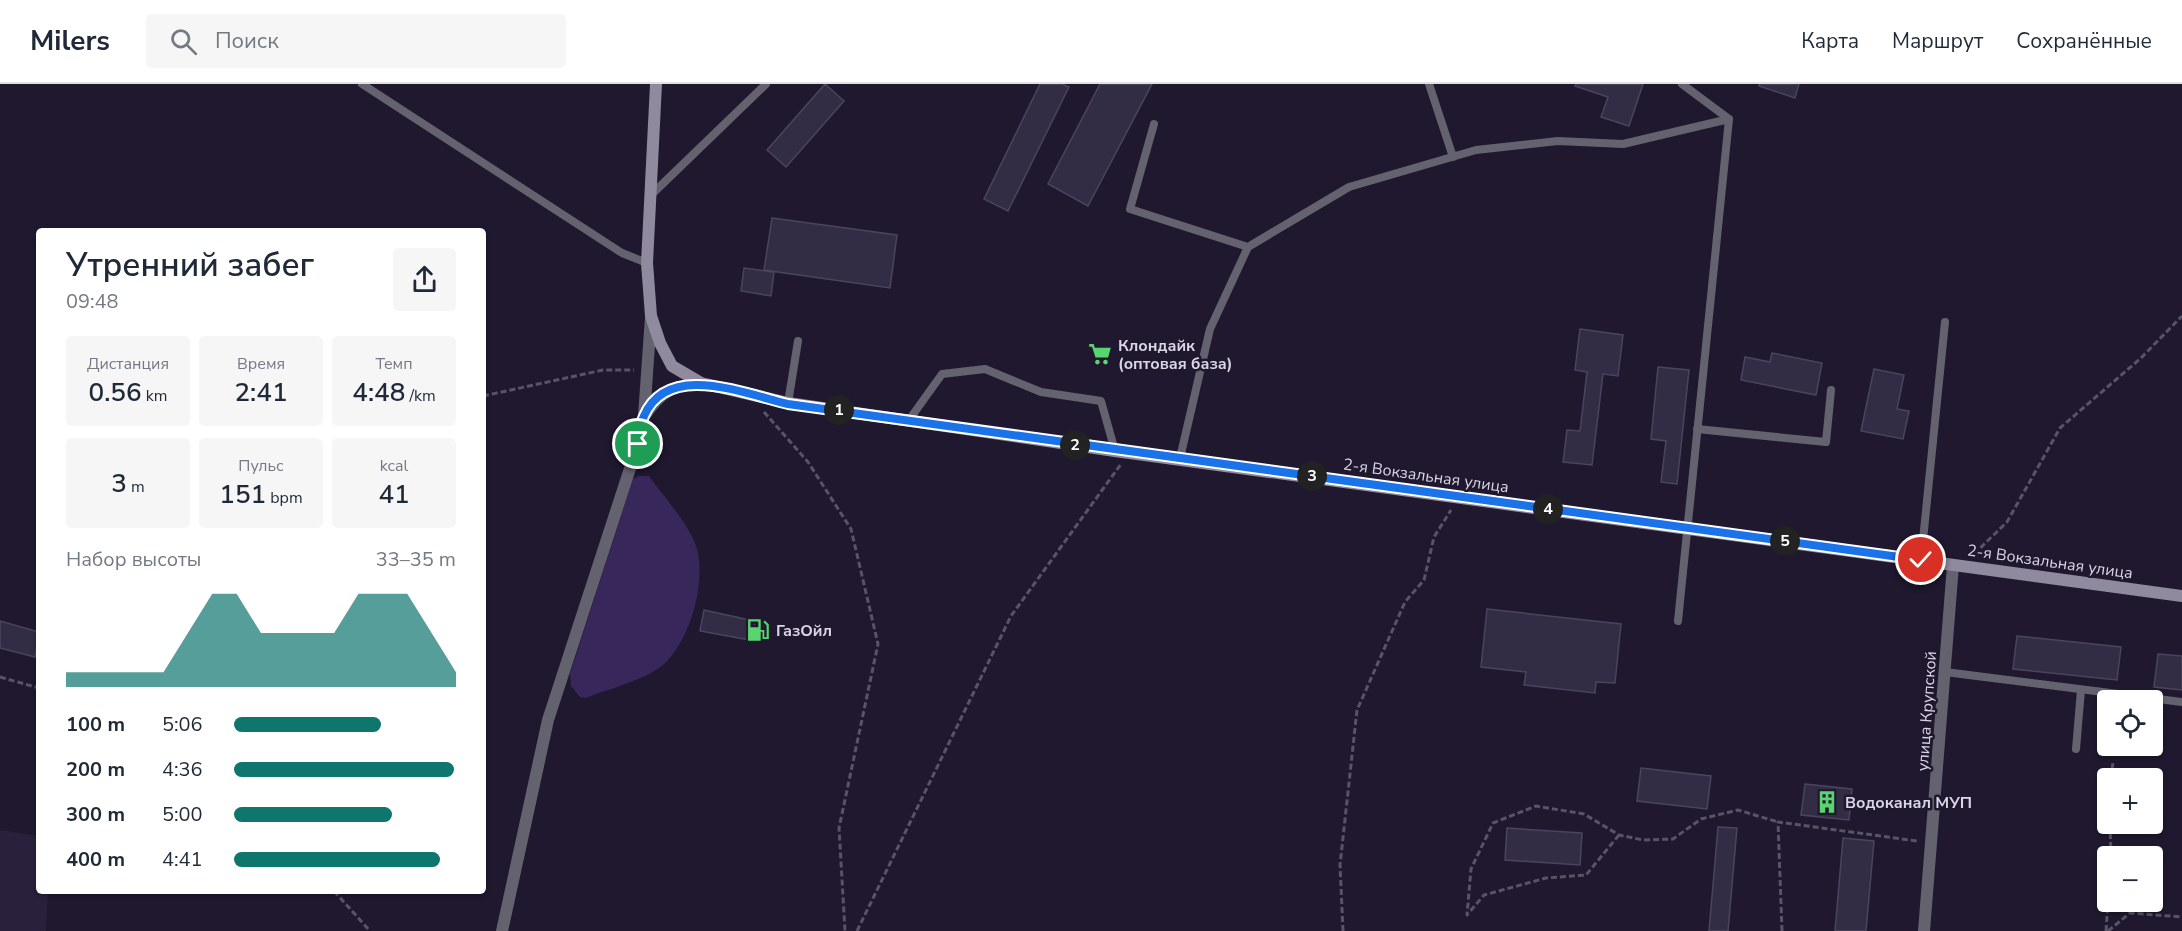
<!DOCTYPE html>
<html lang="ru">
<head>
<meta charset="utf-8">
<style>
	:root { --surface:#fff; --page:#f6f6f7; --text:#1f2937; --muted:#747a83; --line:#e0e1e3; --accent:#0f766e }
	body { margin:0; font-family:"Nunito Sans",sans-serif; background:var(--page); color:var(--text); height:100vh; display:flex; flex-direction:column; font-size:22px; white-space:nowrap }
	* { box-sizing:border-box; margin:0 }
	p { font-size:20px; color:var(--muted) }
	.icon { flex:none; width:33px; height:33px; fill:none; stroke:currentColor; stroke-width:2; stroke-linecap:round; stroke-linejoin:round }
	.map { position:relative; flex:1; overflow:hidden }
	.details { position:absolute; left:36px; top:144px; width:450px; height:666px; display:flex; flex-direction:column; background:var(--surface); border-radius:6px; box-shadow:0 2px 4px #0004 }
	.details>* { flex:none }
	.buttons { position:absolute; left:2097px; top:606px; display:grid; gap:12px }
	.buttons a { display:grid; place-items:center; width:66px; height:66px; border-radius:6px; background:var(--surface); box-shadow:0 2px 4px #0004; font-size:30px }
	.pin { position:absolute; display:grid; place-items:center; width:51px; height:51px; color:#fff; margin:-26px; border:3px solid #fff; border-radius:50%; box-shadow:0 2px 6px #0007 }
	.km { position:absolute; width:30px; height:30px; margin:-15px; border-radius:50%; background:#222; color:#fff; font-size:16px; line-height:30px; text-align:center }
	.round { display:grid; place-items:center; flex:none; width:63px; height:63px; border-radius:6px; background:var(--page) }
	.headline { display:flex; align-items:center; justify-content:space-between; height:102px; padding:0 30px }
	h1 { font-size:33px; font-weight:600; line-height:45px }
	.figures { display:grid; grid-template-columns:repeat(3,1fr); gap:9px; height:102px; padding:6px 30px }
	.figures div { display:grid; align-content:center; border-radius:6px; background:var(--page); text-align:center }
	.figures b { font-size:26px; font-weight:600 }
	.figures small { font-size:16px; font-weight:400 }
	.figures p { font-size:16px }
	.chart { height:168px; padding:12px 30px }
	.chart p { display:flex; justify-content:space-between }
	.chart svg { width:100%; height:108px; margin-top:6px; fill:var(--accent); opacity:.7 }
	ul { padding:0 30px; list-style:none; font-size:20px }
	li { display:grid; grid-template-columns:96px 72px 1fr; align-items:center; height:45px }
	li i { height:15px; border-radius:8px; background:var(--accent) }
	header { display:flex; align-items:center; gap:36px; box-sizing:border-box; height:84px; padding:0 30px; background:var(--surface); border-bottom:2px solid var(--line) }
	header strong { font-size:28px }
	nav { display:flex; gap:33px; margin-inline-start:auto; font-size:21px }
	.search { width:420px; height:54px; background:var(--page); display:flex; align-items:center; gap:15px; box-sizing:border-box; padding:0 21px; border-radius:6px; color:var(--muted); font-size:22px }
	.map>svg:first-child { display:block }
	.built { fill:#29203c }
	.green { fill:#38275a }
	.building { fill:#332c45; stroke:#4b445e; stroke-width:1.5 }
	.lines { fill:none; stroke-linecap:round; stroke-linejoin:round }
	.path { stroke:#595368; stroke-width:3; stroke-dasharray:6 3; stroke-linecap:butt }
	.service { stroke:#65626f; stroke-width:8 }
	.minor { stroke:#65626f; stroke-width:12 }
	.secondary { stroke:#8f8a9e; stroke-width:12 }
	.route-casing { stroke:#fff; stroke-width:12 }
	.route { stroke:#1a73e8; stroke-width:8 }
	.labels { text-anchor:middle; stroke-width:5; stroke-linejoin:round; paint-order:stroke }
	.poi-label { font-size:16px; font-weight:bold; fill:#dad6e6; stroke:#1f182f; text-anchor:start }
	.street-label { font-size:16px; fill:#dad6e6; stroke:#1f182f }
</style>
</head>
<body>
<header>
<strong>Milers</strong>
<div class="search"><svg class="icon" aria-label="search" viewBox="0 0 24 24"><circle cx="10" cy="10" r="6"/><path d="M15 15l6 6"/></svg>Поиск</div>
<nav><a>Карта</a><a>Маршрут</a><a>Сохранённые</a></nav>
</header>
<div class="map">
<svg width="2182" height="847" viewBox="0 0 2182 847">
	<rect width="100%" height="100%" fill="#1f182f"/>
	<path class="built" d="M0,746L39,752V807H48L46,847H0Z"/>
	<path class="green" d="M639,392H649C663,412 691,442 697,465C706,500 690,557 663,581C643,597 610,604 586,614L580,613L571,602L570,590L633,395Z"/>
	<path class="building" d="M825,0L844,17L786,83L767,66Z
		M1040,0H1062L1069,3L1008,127L984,115Z
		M1100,0H1152L1088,122L1048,100Z
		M1576,0H1643L1629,42L1601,33L1608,13L1575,2Z
		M1759,0H1799L1795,14L1759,2Z
		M772,134L897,151L890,204L764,186Z
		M744,184L774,188L771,212L741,207Z
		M1580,245L1623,251L1618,292L1603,290L1592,381L1563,378L1567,346L1580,347L1587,288L1575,286Z
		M1772,269L1822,279L1816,311L1741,296L1745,273L1770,278Z
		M1658,283L1689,286L1677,400L1661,398L1666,357L1651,355Z
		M1874,285L1904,291L1897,325L1909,327L1903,355L1861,347Z
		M1487,525L1621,540L1615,599L1596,598L1595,609L1524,601L1526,588L1481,583Z
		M704,526L768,540L766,555L750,552V556L700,547Z
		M0,537L39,548L35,573L0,564Z
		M2017,552L2121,563L2117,596L2013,585Z
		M2158,570L2182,572V606L2154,603Z
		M1641,684L1711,692L1707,725L1637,717Z
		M1805,700L1852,705L1849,736L1801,731Z
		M1718,743L1737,744L1728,847H1709Z
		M1507,744L1582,749L1580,781L1505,776Z
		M1843,754L1874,757L1866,847H1835Z"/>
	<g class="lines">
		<path class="path" d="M483,312L603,286H634
			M764,328L808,378L851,445L878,560L839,744L845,847
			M1974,470L2007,438L2060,344L2141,274L2182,232
			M0,593L39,604
			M2111,694L2113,678
			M2110,740L2111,772
			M1619,751L1586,791L1546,794L1484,811L1467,831L1471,785L1493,739L1536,722L1584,730L1619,751L1643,756L1673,755L1701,735L1738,726L1778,738
			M334,807L370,847
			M857,847L1011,532L1121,380
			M1343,847L1340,781L1357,626L1405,518L1424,496L1434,453L1451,426
			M1782,847L1778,738L1917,757
			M2106,847L2108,818
			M2108,847L2130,829L2182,833"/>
		<path class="service" d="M362,0L622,169L647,179
			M1429,0L1453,73
			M1682,0L1729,35
			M1154,40L1130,125L1248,163
			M650,112L766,0
			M788,319L798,257
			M909,336L942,290L985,285L1041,308L1101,317L1115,367
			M1697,345L1826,358L1831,306
			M1180,374L1210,245L1248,163L1349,103L1476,66L1558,57L1623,60L1729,35
			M1921,476L1945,238
			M1678,537L1729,35
			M1945,588L2182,618
			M2076,665L2081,606"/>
		<path class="minor" d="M645,331C662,306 671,303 701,299
			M502,847L548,636L638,360L644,332L651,233
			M1924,847L1953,481"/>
		<path class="secondary" d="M656,0L647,179L651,232L660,259L672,282L701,299L788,319L1115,367L2182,512"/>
	</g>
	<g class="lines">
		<g class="route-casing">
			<path id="route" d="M638,360C639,351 640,340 644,332C668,277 745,310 788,320L1921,476"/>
		</g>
		<use href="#route" class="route"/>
	</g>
	<defs>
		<g id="supermarket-bare" transform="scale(1.8)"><path d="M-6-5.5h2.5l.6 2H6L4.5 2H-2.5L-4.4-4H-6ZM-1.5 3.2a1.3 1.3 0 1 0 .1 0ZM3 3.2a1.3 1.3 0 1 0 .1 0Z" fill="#59d56f" stroke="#1f182f" stroke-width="2.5" paint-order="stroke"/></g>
		<g id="fuel-bare" transform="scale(1.8)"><path d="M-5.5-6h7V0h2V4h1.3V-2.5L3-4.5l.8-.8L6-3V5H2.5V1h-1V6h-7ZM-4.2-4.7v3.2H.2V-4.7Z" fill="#59d56f" stroke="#1f182f" stroke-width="2.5" paint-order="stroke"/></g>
		<g id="building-bare" transform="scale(1.8)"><path d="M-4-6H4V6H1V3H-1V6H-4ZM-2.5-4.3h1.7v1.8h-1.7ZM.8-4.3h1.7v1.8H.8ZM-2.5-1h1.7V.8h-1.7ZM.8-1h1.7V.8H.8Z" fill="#59d56f" stroke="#1f182f" stroke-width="2.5" paint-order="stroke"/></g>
	</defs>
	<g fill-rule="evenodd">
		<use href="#supermarket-bare" x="1100" y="270"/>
		<use href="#fuel-bare" x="758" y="546"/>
		<use href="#building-bare" x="1827" y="718"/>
	</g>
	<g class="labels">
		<g class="poi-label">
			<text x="1118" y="267">Клондайк<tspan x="1118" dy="18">(оптовая база)</tspan></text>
			<text x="776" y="552">ГазОйл</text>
			<text x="1845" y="724">Водоканал МУП</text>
		</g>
		<g class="street-label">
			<text transform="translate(1426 391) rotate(8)" y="6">2-я Вокзальная улица</text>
			<text transform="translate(2050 477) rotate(8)" y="6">2-я Вокзальная улица</text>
			<text transform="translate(1926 627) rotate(-86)" y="6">улица Крупской</text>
		</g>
	</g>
</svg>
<div class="buttons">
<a><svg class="icon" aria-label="locate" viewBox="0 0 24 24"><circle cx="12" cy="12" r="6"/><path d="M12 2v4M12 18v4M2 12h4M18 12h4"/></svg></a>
<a>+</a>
<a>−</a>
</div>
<div class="pin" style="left:638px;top:360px;background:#1e9e55"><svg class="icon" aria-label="arrive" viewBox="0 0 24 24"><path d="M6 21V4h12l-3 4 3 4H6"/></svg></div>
<div class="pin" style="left:1921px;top:476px;background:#d93025"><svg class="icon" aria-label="check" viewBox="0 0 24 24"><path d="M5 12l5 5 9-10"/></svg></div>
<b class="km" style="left:839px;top:326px">1</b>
<b class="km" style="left:1075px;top:361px">2</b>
<b class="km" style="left:1312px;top:392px">3</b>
<b class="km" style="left:1548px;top:425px">4</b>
<b class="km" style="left:1785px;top:457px">5</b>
<section class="details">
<div class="headline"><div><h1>Утренний забег</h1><p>09:48</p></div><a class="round"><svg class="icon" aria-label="share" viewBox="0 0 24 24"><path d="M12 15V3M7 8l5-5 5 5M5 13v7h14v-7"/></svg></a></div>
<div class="figures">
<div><p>Дистанция</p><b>0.56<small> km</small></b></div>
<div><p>Время</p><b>2:41</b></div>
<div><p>Темп</p><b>4:48<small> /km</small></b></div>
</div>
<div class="figures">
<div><b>3<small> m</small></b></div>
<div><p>Пульс</p><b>151<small> bpm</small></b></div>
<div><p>kcal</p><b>41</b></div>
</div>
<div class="chart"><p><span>Набор высоты</span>33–35 m</p>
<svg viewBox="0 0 160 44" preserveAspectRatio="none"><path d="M0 44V38L10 38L20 38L30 38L40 38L50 22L60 6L70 6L80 22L90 22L100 22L110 22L120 6L130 6L140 6L150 22L160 38V44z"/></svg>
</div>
<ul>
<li><b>100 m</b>5:06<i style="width:66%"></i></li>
<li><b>200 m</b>4:36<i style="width:99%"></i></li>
<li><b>300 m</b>5:00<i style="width:71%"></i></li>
<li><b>400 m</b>4:41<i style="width:93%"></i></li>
</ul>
</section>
</div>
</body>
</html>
